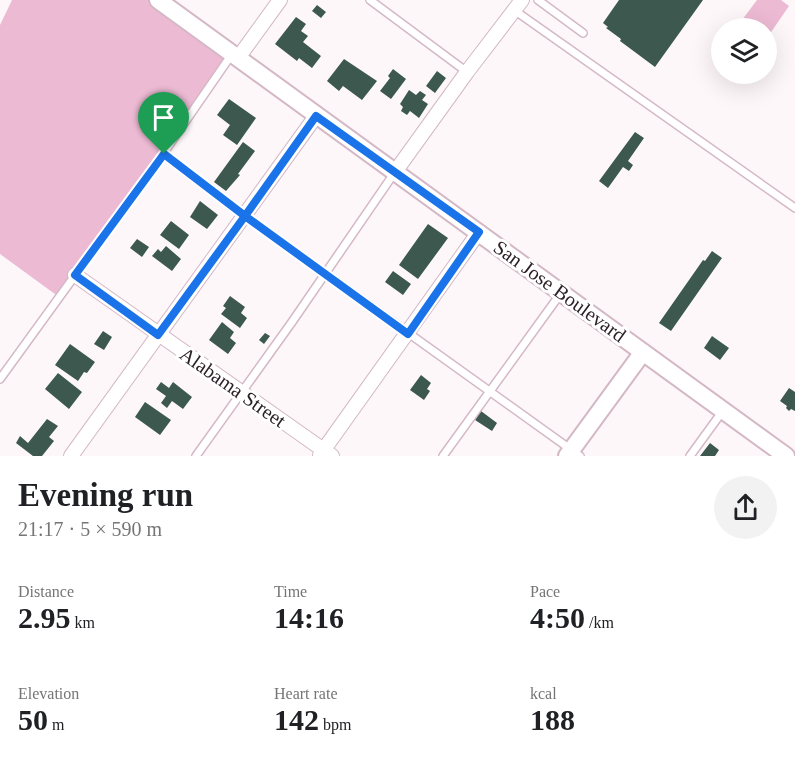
<!DOCTYPE html>
<html lang="en">
<head>
<meta charset="utf-8">
<style>
	:root { --surface:#fff; --page:#f2f2f2; --text:#202124; --muted:#757577 }
	body { margin:0; font-family:"Times New Roman",serif; background:var(--page); color:var(--text); height:100vh; display:flex; flex-direction:column; font-size:22px; white-space:nowrap }
	* { box-sizing:border-box; margin:0 }
	p { font-size:20px; color:var(--muted) }
	.icon { flex:none; width:33px; height:33px; fill:none; stroke:currentColor; stroke-width:2; stroke-linecap:round; stroke-linejoin:round }
	.map { position:relative; height:456px; overflow:hidden }
	.drawer { display:flex; flex-direction:column; background:var(--surface); flex:1 }
	.drawer>* { flex:none }
	.fabs { position:absolute; left:711px; top:18px; display:grid; gap:12px }
	.fabs a { display:grid; place-items:center; width:66px; height:66px; border-radius:50%; background:var(--surface); box-shadow:0 6px 24px #0002; font-size:30px }
	.pin { position:absolute; display:grid; place-items:center; width:51px; height:51px; color:#fff; margin:-62px -26px; border-radius:50% 50% 50% 0; rotate:-45deg; box-shadow:0 0 6px #0007 }
	.pin .icon { rotate:45deg }
	.round { display:grid; place-items:center; flex:none; width:63px; height:63px; border-radius:32px; background:var(--page) }
	.summary { display:flex; align-items:center; justify-content:space-between; height:102px; padding:0 18px }
	h1 { font-size:33px; font-weight:700; line-height:45px }
	.metrics { display:grid; grid-template-columns:repeat(3,1fr); gap:9px; height:102px; padding:6px 18px }
	.metrics div { display:grid; align-content:center }
	.metrics b { font-size:30px; font-weight:700 }
	.metrics small { font-size:16px; font-weight:400 }
	.metrics p { font-size:16px }
	.map>svg:first-child { display:block }
	.green { fill:#ecbad3 }
	.building { fill:#3c584f }
	.lines { fill:none; stroke-linecap:round; stroke-linejoin:round }
	.service-casing { stroke:#d4b8c6; stroke-width:10 }
	.minor-casing { stroke:#d4b8c6; stroke-width:16 }
	.tertiary-casing { stroke:#d4b8c6; stroke-width:20 }
	.service { stroke:#fff; stroke-width:7 }
	.minor { stroke:#fff; stroke-width:14 }
	.tertiary { stroke:#fff; stroke-width:16 }
	.route-casing { stroke:#fff; stroke-width:12 }
	.route { stroke:#1a73e8; stroke-width:8 }
	.labels { text-anchor:middle; stroke-width:6; stroke-linejoin:round; paint-order:stroke }
	.street-label { font-size:20px; fill:#2c2127; stroke:#fff }
</style>
</head>
<body>
<div class="map">
<svg width="795" height="456" viewBox="0 0 795 456">
	<rect width="100%" height="100%" fill="#fdf7fa"/>
	<path class="green" d="M12,0H158L233,54L59,297L0,254V25Z
		M757,0H781L789,6L767,38L766,28H736Z"/>
	<path class="building" d="M619,0H703L655,67L620,41L621,39L606,28L608,27L603,23Z
		M317,5L326,12L321,18L312,11Z
		M296,17L306,24L301,31L308,36L303,42L321,56L312,68L299,58L297,61L275,44Z
		M344,59L377,81L362,100L343,86L339,91L327,81Z
		M393,69L406,79L391,99L380,91L390,78L388,76Z
		M437,71L446,78L435,93L426,86Z
		M409,90L416,95L420,91L426,95L422,100L428,104L419,118L410,111L407,115L401,111L403,107L400,104Z
		M229,99L256,118L237,145L223,135L230,125L217,115Z
		M635,132L644,138L628,161L633,165L629,171L623,167L608,188L599,181Z
		M243,142L255,151L238,174L240,175L226,191L214,182Z
		M200,201L218,215L207,229L190,217Z
		M171,221L189,235L179,249L160,235Z
		M428,224L448,238L418,279L399,265Z
		M137,239L149,247L142,257L130,248Z
		M166,246L181,259L172,271L152,256L158,249L161,252Z
		M712,251L722,258L671,331L659,323L703,260L705,261Z
		M393,271L411,284L403,295L385,282Z
		M230,296L245,307L241,313L247,318L240,328L221,314L226,308L223,306Z
		M222,322L234,332L230,338L236,343L228,354L209,340Z
		M103,331L112,337L104,350L94,344Z
		M265,333L270,336L264,344L259,340Z
		M712,336L729,348L720,360L704,348Z
		M70,344L95,362L87,373L84,372L78,381L55,365Z
		M58,373L82,392L69,409L45,389Z
		M421,375L431,383L427,389L430,391L424,400L410,390Z
		M161,382L169,388L173,382L192,397L183,409L172,401L167,408L161,403L166,396L156,389Z
		M789,388L795,392V411L791,409L789,411L786,408L787,406L780,401Z
		M145,402L171,420L160,435L135,417Z
		M481,411L497,423L492,431L475,420Z
		M47,419L58,426L49,437L54,441L42,456H33L16,443L20,436L28,443Z
		M710,443L719,450L715,456H700Z"/>
	<g class="lines">
		<g class="service-casing">
			<path id="service" d="M370,0L467,72
				M538,0L583,33
				M514,10L795,208
				M163,154L245,216L580,456
				M0,379L163,154L232,54
				M196,456L292,322L395,172
				M443,456L561,293
				M690,456L722,412"/>
		</g>
		<g class="minor-casing">
			<path id="minor" d="M238,58L280,0
				M395,172L467,72L522,0
				M75,275L332,456
				M320,455L479,232
				M71,456L316,116"/>
		</g>
		<g class="tertiary-casing">
			<path id="tertiary" d="M158,0L786,456
				M567,456L643,352"/>
		</g>
		<use href="#service" class="service"/>
		<use href="#minor" class="minor"/>
		<use href="#tertiary" class="tertiary"/>
	</g>
	<g class="lines">
		<g class="route-casing">
			<path id="route" d="M164,154L75,275L158,335L245,216L408,334L479,232L316,116L245,216L164,154"/>
		</g>
		<use href="#route" class="route"/>
	</g>
	<g class="labels">
		<g class="street-label">
			<text transform="translate(560 291) rotate(36)" y="7">San Jose Boulevard</text>
			<text transform="translate(233 387) rotate(35)" y="7">Alabama Street</text>
		</g>
	</g>
</svg>
<div class="fabs">
<a><svg class="icon" aria-label="layers" viewBox="0 0 24 24"><path d="M12 4l9 5-9 5-9-5zM3 14l9 5 9-5"/></svg></a>
</div>
<div class="pin" style="left:164px;top:154px;background:#1e9e55"><svg class="icon" aria-label="arrive" viewBox="0 0 24 24"><path d="M6 21V4h12l-3 4 3 4H6"/></svg></div>
</div>
<section class="drawer">
<div class="summary"><div><h1>Evening run</h1><p>21:17 · 5 × 590 m</p></div><a class="round"><svg class="icon" aria-label="share" viewBox="0 0 24 24"><path d="M12 15V3M7 8l5-5 5 5M5 13v7h14v-7"/></svg></a></div>
<div class="metrics">
<div><p>Distance</p><b>2.95<small> km</small></b></div>
<div><p>Time</p><b>14:16</b></div>
<div><p>Pace</p><b>4:50<small> /km</small></b></div>
</div>
<div class="metrics">
<div><p>Elevation</p><b>50<small> m</small></b></div>
<div><p>Heart rate</p><b>142<small> bpm</small></b></div>
<div><p>kcal</p><b>188</b></div>
</div>
</section>
</body>
</html>
